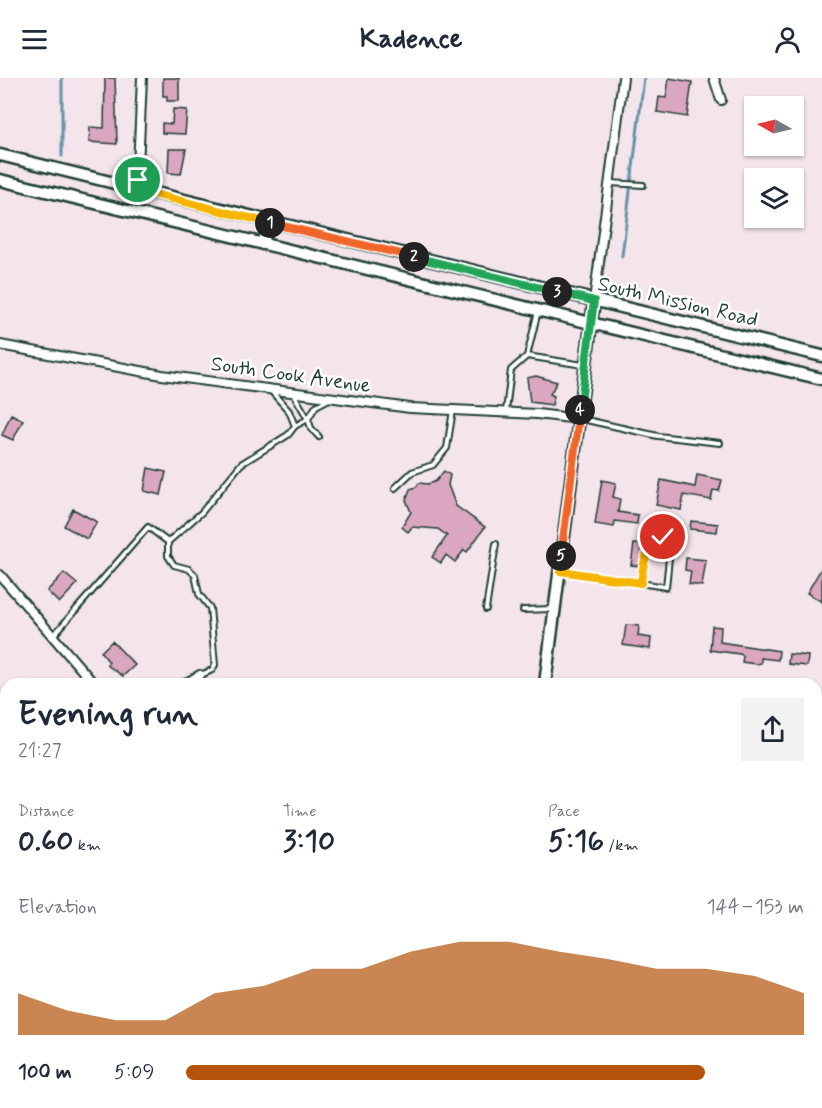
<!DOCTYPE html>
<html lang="en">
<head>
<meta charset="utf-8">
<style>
	:root { --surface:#fff; --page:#f2f2f3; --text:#1f2937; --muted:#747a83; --accent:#b45309 }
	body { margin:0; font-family:Mynerve,sans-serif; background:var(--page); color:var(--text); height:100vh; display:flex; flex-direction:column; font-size:22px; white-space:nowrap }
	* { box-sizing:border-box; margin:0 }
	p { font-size:20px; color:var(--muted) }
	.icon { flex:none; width:33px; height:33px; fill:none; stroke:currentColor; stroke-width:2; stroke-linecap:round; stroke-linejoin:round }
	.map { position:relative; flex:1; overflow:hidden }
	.drawer { position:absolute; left:0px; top:600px; width:822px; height:430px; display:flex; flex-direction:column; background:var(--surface); border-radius:18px 18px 0 0; box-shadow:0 2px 4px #0004 }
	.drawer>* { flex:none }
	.needle { width:39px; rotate:278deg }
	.controls { position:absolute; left:744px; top:18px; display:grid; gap:12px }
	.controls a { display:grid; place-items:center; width:60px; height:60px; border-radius:0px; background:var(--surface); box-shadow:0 2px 4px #0004; font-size:30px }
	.pin { position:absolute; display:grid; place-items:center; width:51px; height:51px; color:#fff; margin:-26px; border:3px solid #fff; border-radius:50%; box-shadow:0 2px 6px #0007 }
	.km { position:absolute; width:30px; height:30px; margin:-15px; border-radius:50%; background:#222; color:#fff; font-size:16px; line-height:30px; text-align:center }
	.round { display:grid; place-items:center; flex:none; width:63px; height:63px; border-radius:0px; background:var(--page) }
	.summary { display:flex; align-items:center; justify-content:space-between; height:102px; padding:0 18px }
	h1 { font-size:33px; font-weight:700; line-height:45px }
	.stats { display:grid; grid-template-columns:repeat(3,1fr); gap:9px; height:102px; padding:6px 18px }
	.stats div { display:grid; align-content:center }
	.stats b { font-size:30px; font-weight:700 }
	.stats small { font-size:16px; font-weight:400 }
	.stats p { font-size:16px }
	.chart { height:168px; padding:12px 18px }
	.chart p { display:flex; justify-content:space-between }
	.chart svg { width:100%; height:108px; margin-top:6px; fill:var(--accent); opacity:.7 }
	ul { padding:0 18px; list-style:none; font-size:20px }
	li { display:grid; grid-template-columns:96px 72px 1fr; align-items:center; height:45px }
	li i { height:15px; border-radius:8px; background:var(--accent) }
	header { display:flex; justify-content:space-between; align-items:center; height:78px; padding:0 18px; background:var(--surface); font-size:27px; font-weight:700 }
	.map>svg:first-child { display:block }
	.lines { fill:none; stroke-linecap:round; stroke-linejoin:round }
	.stream { stroke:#6694a8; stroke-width:3 }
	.building { fill:#dba6bf; stroke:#1f3d34; stroke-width:1.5 }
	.lane-casing { stroke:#1f3d34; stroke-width:8 }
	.street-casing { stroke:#1f3d34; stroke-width:12 }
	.secondary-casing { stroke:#1f3d34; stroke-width:15 }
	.lane { stroke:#fff; stroke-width:4 }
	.street { stroke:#fff; stroke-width:8 }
	.secondary { stroke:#fff; stroke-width:10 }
	.split-1-casing { stroke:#fff; stroke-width:12 }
	.split-2-casing { stroke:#fff; stroke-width:12 }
	.split-3-casing { stroke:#fff; stroke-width:12 }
	.split-4-casing { stroke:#fff; stroke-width:12 }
	.split-5-casing { stroke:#fff; stroke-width:12 }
	.split-6-casing { stroke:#fff; stroke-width:12 }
	.split-1 { stroke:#f5b400; stroke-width:8 }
	.split-2 { stroke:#f0652b; stroke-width:8 }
	.split-3 { stroke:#22a559; stroke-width:8 }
	.split-4 { stroke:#22a559; stroke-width:8 }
	.split-5 { stroke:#f0652b; stroke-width:8 }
	.split-6 { stroke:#f5b400; stroke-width:8 }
	.labels { text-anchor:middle; stroke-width:5; stroke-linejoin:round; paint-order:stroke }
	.street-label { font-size:21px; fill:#1f3d34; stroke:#fff }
</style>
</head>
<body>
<header><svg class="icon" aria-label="menu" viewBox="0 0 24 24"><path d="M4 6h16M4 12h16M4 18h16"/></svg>Kadence<svg class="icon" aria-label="person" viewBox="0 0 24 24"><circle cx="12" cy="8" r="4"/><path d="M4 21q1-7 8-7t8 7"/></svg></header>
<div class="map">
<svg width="822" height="1030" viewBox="0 0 822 1030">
	<rect width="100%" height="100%" fill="#f4e4ec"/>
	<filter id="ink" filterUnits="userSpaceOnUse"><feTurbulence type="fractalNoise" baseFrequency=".0167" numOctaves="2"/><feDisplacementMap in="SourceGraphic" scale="12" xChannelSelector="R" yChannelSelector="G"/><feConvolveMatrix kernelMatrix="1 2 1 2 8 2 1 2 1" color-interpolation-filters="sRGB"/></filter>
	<g filter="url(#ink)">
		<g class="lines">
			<path class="stream" d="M62,78V0
				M622,178L644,0"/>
		</g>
		<path class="building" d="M105,0H115L117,66L89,64L90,49L104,50Z
			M163,0H179V23H167V18H163Z
			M669,0L692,4L687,39L657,34L659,19L666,20Z
			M173,31L187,32L185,56L162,55V45L172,46Z
			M169,71H186L181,96L168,95Z
			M536,298L557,304L550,316L554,318L552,327L530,324L527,300Z
			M11,336L23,342L13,362L2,357Z
			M148,390L166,394L161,417L144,413Z
			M444,393L450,397L448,407L456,428L485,449L467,474L464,472L455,484L446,477L441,485L432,479L447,458L438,451L412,449L408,454L402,449L411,434L406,422L410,411L416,409L419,405L428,406L436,403Z
			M697,397L722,402L719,413L713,412L711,422L684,417L681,432L656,427L661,402L695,409Z
			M602,402L616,405L613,419L620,421L618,434L638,437L637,446L615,443L614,449L595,446Z
			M73,431L97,444L87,461L64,448Z
			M691,443L718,446L717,454L690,451Z
			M634,466L643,467L639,488L631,487Z
			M686,480L706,482L702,508L689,506L691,493L685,492Z
			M822,489V524L807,515Z
			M64,495L77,506L59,525L47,513Z
			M626,547L639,548L638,558L651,560L650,571L623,567Z
			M712,548L721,549L720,564L779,573L778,582L761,580V585L756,586L742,584L743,578L740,576L710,572Z
			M112,563L135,587L123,598L107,587L109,584L101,574Z
			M789,576L808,578L807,588L788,586Z"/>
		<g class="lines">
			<g class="lane-casing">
				<path id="lane" d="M610,105L643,107
					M527,278L583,287
					M271,313L289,333L295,348L308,341L293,315
					M506,333L511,292L527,278L538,233
					M582,341L658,358L720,365
					M319,359L311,350L308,341L316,328L331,320
					M395,410L412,394L433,387L447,370L453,332
					M168,464V478L174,487L189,491L195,497L199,516L210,530L215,587L212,592L201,597
					M560,493L666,509L671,461L660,460C645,470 643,489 641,505
					M486,531L496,466
					M523,532L552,531
					M53,558L148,449L168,464L202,434L241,386L288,357L295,348
					M816,708L822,709
					M0,1021H6"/>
			</g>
			<g class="street-casing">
				<path id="street" d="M714,0L721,22
					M137,112L142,0
					M594,223L623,0
					M0,267L162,297L410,330L537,336L579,341
					M0,497L94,606
					M185,606L200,597
					M0,753L6,756
					M3,854L6,852
					M816,903L822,857
					M252,1030V1024
					M799,1030L800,1024"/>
			</g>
			<g class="secondary-casing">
				<path id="secondary" d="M0,77L822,278
					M0,102L822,301
					M262,166L269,145
					M545,606L594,223
					M490,1030L491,1024"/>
			</g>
			<use href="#lane" class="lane"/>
			<use href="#street" class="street"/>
			<use href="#secondary" class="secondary"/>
		</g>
	</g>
	<g class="lines" filter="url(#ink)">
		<g class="split-1-casing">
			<path id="split-1" d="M138,102L137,112L270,145"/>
		</g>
		<g class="split-2-casing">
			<path id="split-2" d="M270,145L414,179"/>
		</g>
		<g class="split-3-casing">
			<path id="split-3" d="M414,179L557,214"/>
		</g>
		<g class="split-4-casing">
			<path id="split-4" d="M557,214L594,223L580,332"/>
		</g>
		<g class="split-5-casing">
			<path id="split-5" d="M561,478L580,332"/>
		</g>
		<g class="split-6-casing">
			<path id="split-6" d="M561,478L560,493L641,505C643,489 645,465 663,459"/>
		</g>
		<use href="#split-1" class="split-1"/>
		<use href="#split-2" class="split-2"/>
		<use href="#split-3" class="split-3"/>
		<use href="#split-4" class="split-4"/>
		<use href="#split-5" class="split-5"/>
		<use href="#split-6" class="split-6"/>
	</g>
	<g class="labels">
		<g class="street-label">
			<text transform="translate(678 223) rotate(13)" y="7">South Mission Road</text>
			<text transform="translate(291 296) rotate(8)" y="7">South Cook Avenue</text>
		</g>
	</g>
</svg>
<div class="controls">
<a><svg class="needle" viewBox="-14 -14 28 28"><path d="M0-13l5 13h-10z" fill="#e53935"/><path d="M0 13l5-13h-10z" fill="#747a83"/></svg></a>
<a><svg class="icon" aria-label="layers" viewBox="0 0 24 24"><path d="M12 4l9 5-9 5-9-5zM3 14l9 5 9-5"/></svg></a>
</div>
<div class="pin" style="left:138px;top:102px;background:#1e9e55"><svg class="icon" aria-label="arrive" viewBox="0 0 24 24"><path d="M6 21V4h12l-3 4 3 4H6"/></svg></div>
<div class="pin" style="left:663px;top:459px;background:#d93025"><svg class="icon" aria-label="check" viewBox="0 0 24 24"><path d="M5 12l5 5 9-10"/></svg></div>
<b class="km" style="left:270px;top:145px">1</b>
<b class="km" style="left:414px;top:179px">2</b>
<b class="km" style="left:557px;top:214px">3</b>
<b class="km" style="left:580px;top:332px">4</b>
<b class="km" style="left:561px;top:478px">5</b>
<section class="drawer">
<div class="summary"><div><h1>Evening run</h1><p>21:27</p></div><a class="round"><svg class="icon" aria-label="share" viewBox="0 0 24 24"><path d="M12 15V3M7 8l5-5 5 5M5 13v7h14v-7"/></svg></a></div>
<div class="stats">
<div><p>Distance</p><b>0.60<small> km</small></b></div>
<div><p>Time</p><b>3:10</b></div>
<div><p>Pace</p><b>5:16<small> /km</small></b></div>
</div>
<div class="chart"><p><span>Elevation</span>144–153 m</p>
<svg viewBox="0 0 160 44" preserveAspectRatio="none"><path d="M0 44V27L10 34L20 38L30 38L40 27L50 24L60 17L70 17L80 10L90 6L100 6L110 10L120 13L130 17L140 17L150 20L160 27V44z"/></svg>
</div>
<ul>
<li><b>100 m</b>5:09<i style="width:84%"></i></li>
</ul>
</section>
</div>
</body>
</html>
